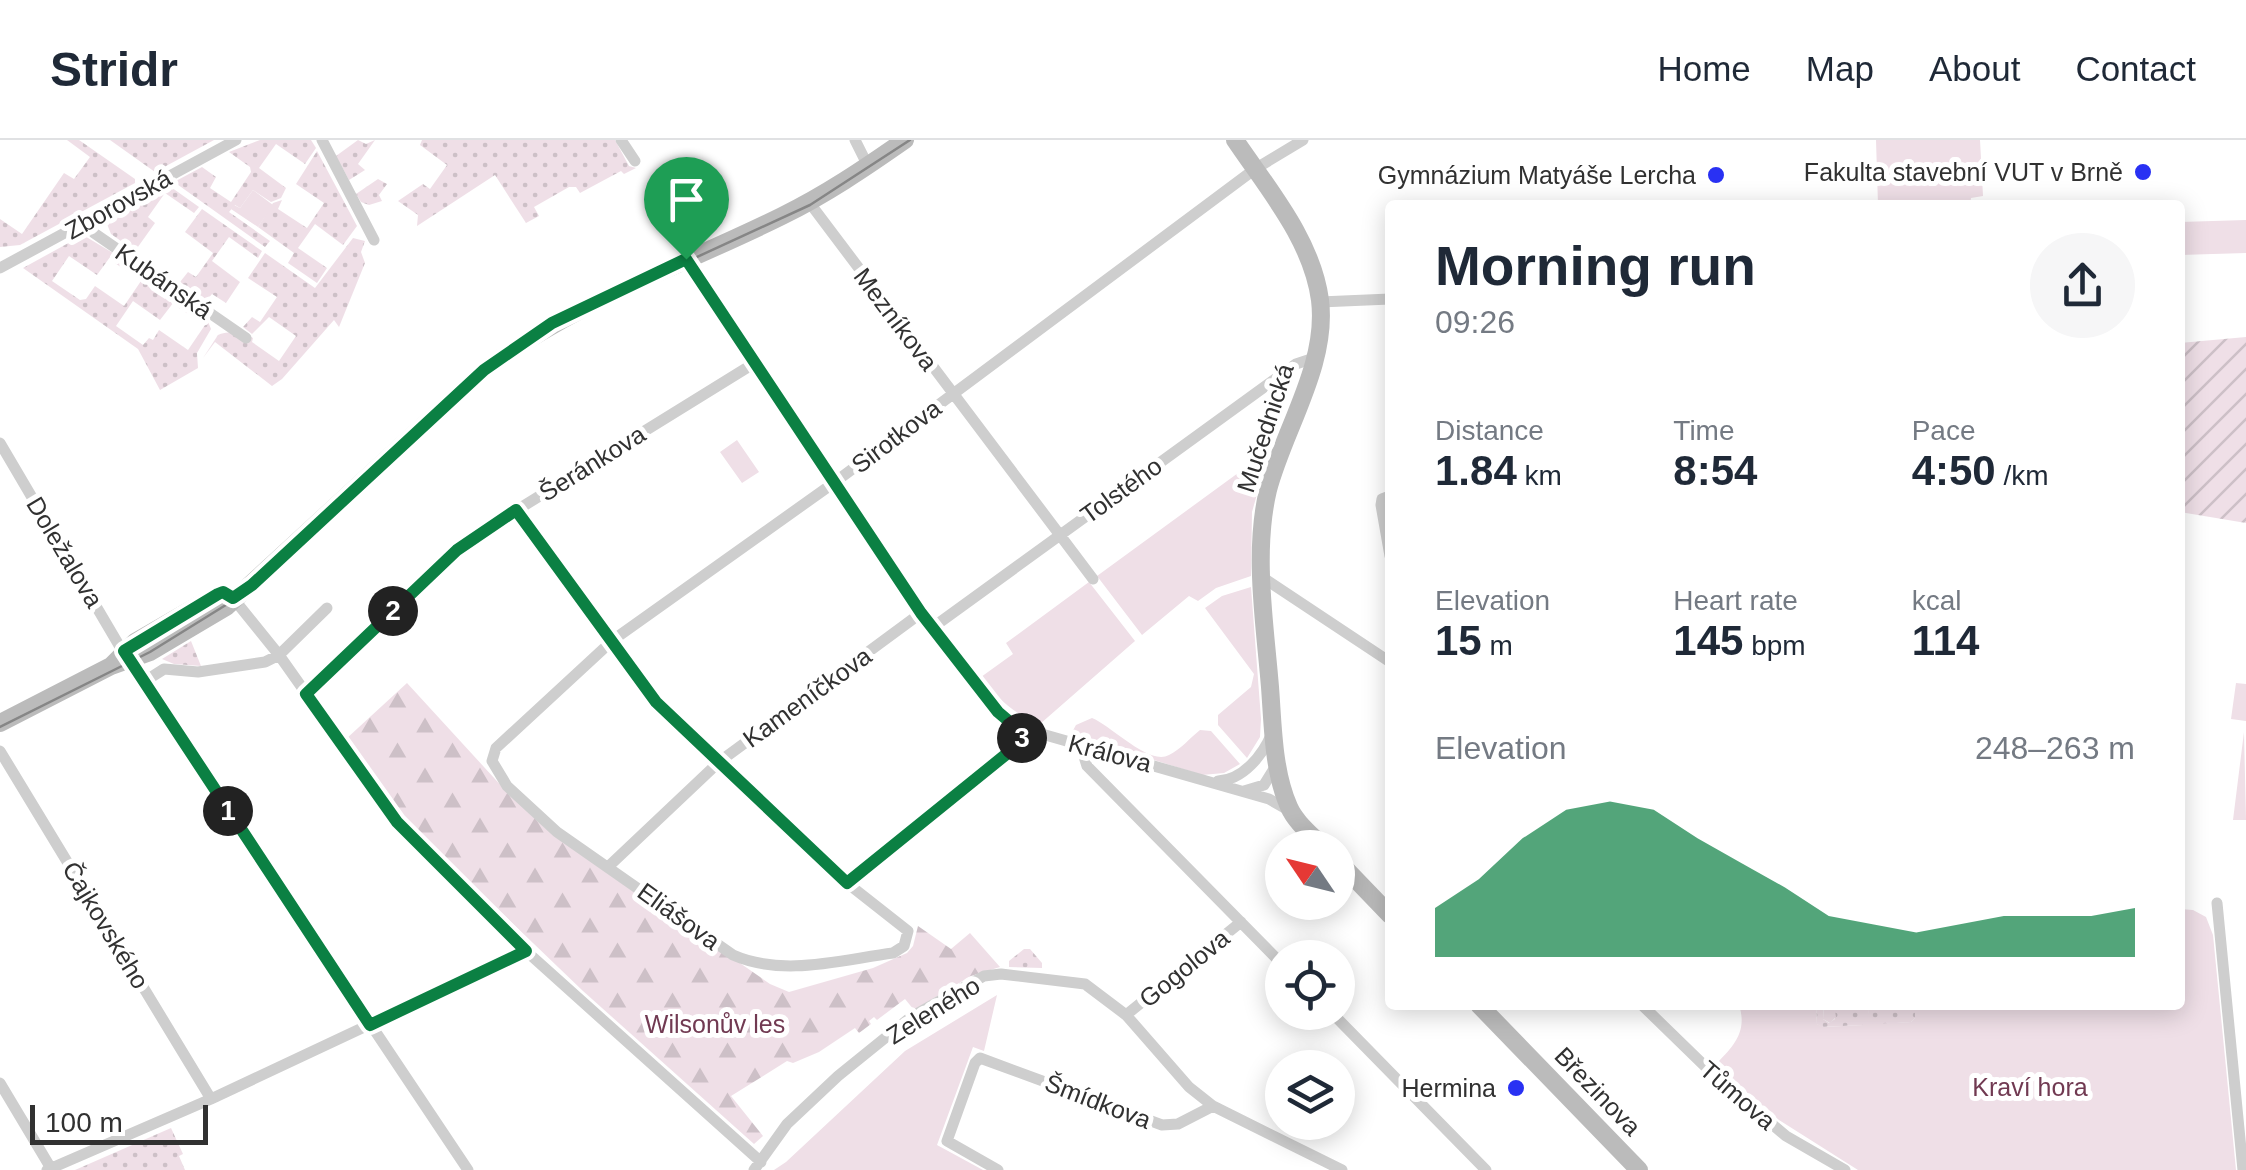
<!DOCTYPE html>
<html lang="en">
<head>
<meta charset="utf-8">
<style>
	:root { --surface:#fff; --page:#f6f6f7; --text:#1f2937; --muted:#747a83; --line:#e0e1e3; --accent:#0b8043 }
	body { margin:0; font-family:Arial,sans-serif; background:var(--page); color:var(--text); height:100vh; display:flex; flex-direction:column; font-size:38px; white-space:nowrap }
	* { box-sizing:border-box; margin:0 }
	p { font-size:32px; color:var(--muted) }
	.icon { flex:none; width:55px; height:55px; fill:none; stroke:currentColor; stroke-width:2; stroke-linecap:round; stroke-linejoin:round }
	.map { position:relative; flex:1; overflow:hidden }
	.drawer { position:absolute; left:1385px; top:60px; width:800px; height:810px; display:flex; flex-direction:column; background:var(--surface); border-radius:10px; box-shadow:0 5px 25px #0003 }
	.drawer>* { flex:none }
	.needle { width:65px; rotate:305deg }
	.tools { position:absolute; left:1265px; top:690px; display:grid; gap:20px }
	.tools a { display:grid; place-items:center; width:90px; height:90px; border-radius:50%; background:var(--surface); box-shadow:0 5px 25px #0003; font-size:50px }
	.scale { position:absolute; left:30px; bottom:25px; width:178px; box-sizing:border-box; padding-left:10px; border:5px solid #313131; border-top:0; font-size:28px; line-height:35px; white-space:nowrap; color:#313131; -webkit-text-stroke:8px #fff; paint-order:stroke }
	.pin { position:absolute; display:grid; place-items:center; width:85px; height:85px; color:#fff; margin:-102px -42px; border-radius:50% 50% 50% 0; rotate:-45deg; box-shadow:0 0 10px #0007 }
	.pin .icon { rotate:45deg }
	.km { position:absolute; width:50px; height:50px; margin:-25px; border-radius:50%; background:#222; color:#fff; font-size:28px; line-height:50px; text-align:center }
	.round { display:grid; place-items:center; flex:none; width:105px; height:105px; border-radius:52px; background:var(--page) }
	.summary { display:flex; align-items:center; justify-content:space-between; height:170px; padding:0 50px }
	h1 { font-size:55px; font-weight:600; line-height:75px }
	.figures { display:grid; grid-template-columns:repeat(3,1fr); gap:15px; height:170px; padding:10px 50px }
	.figures div { display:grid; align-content:center }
	.figures b { font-size:42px; font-weight:600 }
	.figures small { font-size:28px; font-weight:400 }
	.figures p { font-size:28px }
	.chart { height:280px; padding:20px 50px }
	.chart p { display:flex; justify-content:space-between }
	.chart svg { width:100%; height:180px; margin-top:10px; fill:var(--accent); opacity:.7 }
	header { display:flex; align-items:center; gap:60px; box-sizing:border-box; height:140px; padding:0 50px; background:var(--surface); border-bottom:2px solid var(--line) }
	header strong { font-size:48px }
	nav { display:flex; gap:55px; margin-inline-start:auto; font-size:35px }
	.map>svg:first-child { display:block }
	.grass { fill:url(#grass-dots) }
	.forest { fill:url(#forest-firs) }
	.park { fill:#efdfe7 }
	.garden { fill:url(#garden-furrows) }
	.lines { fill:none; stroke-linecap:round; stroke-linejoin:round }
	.street { stroke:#cecece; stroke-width:11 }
	.secondary { stroke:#bbb; stroke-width:18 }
	.tram { stroke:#868686; stroke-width:2.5 }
	.route-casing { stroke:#fff; stroke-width:20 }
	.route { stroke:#0b8043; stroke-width:12 }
	.poi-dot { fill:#2931f3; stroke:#fff; stroke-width:4 }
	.labels { text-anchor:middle; stroke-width:10; stroke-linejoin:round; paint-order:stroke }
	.poi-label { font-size:25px; fill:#313131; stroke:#fff; text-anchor:end }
	.street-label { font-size:25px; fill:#313131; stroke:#fff }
	.park-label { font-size:25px; fill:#713a52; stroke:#fff }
</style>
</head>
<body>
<header>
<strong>Stridr</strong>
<nav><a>Home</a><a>Map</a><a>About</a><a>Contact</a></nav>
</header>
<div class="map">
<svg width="2246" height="1030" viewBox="0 0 2246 1030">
	<defs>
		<pattern id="grass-dots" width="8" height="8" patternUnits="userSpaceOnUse" patternTransform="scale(2.5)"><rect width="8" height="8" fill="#efdfe7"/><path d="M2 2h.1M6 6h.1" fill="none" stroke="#cdc0c7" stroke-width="1.8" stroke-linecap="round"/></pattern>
		<pattern id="forest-firs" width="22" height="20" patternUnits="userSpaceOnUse" patternTransform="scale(2.5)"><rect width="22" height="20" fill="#efdfe7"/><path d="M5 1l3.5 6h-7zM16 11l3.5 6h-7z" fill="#cdc0c7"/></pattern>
		<pattern id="garden-furrows" width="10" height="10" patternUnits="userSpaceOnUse" patternTransform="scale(2.5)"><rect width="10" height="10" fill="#efdfe7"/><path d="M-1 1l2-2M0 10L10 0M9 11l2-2" fill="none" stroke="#cdc0c7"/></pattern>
	</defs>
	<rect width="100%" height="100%" fill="#fff"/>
	<path class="grass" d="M67,0H79L135,39V43L20,105L0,107V79L22,94L64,33L74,39L90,17Z
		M110,0H214L155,32Z
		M260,0H311L316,8L305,24L276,4L259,28L286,48L281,58L271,62L253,50L240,68L235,65L229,72L270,101L265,107L174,42L202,27L216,37L210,48L231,62L251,32L250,27L229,12Z
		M358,0L366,4L375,0L358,24L365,30L349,40L336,16Z
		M422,0H615L629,26L636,28L624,34L621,31L580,53L576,47H569L534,67L539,76L526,83L495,35L417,86L418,75L398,61L423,44L430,49L447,25L420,5Z
		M317,11L357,86L343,105L315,84L298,108L327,128L317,143L288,123L294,113L258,87L273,63L282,60L278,69L307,88L324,63L296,44Z
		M378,39L387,44L379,55L382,61L369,65L361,62L356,54Z
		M168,45L199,67L194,73L165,53L148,77L155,83L135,111L111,94L107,84L112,76Z
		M202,69L262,111L258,118L229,97L212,121L240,142L226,163L212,154L206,161L180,142L188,132L196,137L213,113L185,92Z
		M83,95L113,113L97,135L69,116L52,141L80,160L86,159L95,146L124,166L141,141L112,121L116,115L155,142L151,150L165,159L170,153L177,158L160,180L133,161L116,186L143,205L149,198L153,200L159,190L188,210L205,185L176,166L180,160L207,179L211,189L197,213L198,228L160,250L138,209L23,128Z
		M353,98L365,101L361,112L365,123L339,187L334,180L282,239L272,246L215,202L203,218L218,195C228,190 243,192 253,198L252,202L279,221L296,196L269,177L252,194L243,187L252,177L260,182L277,157L248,138L265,113L315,148Z
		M191,501L201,526L174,524L162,519Z
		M1024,809H1030L1042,823V828L1009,827V821Z
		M1824,865L1823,879L1829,883L1835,879L1834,865H1863L1864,885L1821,887L1817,884L1816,866Z
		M1868,865H1897V868L1915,865V878L1911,882L1869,885Z
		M171,988L183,1014L179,1016L185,1030H75Z"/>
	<path class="forest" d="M407,543L506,651L545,688L770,844L789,852L873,828L907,813L913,806L918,786L951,809L970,793L1000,827L971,836L914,870L905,859L877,880L874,877L869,881L871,884L859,893L855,888L819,912L793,923L787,921L731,956L763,996L754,1004L583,851L402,677L346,599Z"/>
	<path class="park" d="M1876,0H1980L1983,56L1971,58L1970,65H1878Z
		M253,50L273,65L258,87L231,69L234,65L240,68Z
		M2246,80V113L2180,115V82Z
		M737,300L759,332L742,343L720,312Z
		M1260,317L1267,319L1252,372L1251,436L1216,448L1198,461L1189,456L1142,495L1097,436Z
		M1089,442L1135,501L1040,584C1013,574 999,559 981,537L1013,514L1006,503Z
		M1251,447L1261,579L1260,597L1247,618L1218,585V575L1251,547L1254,534L1205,468L1222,456Z
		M2236,543L2246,544V581L2231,579Z
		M1092,578C1112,586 1149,626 1169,615C1180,610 1190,598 1200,590L1211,591L1240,624L1224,633L1202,635L1071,594L1076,585Z
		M2244,592L2246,680H2233Z
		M2180,769L2193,770L2206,777L2213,795L2236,1030H1858L1779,980L1715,925C1733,907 1748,892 1739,865H1834L1836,877L1830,883L1823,879L1824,866H1816L1817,884L1823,887L1863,885V865H1868L1870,884L1911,882L1915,878V865H2180Z
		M997,855L984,911L973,907L937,1005L983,1030H774L786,1022L905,911Z"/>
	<path class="garden" d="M2246,197V383L2180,372V203Z"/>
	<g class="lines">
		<path class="street" d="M322,0L374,100
			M621,0L635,21
			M855,0L868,26
			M809,62L1093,439
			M87,81L94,93L246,198
			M686,119L932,488L998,571L1011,583L1035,592L1269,659L1290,671
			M0,128L236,0
			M1320,162L1390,159
			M0,303L133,529L468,1030
			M1390,356L1382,359L1381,365L1390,416
			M517,370L656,562L847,743L908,791L904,806L893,813C840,820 783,837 733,815L557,692L507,646L492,621L496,608L613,500L835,342L1255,29L1303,0
			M1262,437L1390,522
			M233,458L279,515L397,682L526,811L761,1022
			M932,488L1296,224L1314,218
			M142,543L164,529L198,532L265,522L279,515L327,468
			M306,554L457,410L517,370L753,224
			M1080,604L1087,626L1282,824
			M0,611L211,959
			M1218,641C1243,640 1263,615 1272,593
			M1244,651L1264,645L1277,624
			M609,726L719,622L921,473
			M847,743L1009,612L1029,591
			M2217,763L2243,1030
			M1642,865L1715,936L1786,996L1845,1030
			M1331,872L1486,1030
			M1126,875L1241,782
			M0,943L52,1030
			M47,1030L211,959L526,811
			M754,1030L787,984L838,936L911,877L984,836L1001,834L1085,844L1126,875L1189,947L1213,966L1342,1030
			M998,1030L947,1001L975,923L980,918L1162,985L1178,984L1213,966"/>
		<path class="secondary" d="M1235,0C1268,49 1312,100 1320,160C1328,225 1284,289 1268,350C1253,413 1265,484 1270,547C1273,586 1273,631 1289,667C1296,683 1312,695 1324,708
			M111,526L135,502L218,454L223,452L233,458
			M0,583L111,526L150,512L226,467L484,230C577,160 679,127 782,76C825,55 865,28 905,0
			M1338,721L1390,775
			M1479,865L1639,1030"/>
		<path class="tram" d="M0,587L150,512L250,450L485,234L548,189L610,157L810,65L910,0"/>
	</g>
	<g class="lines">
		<g class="route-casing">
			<path id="route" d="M686,119L921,473L998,572L1011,583L1029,590L1009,612L847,743L656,562L516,370L457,410L306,554L397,682L526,811L370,885L124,511L218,454L223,452L233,458L252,445L484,230L552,183Z"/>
		</g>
		<use href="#route" class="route"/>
	</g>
	<g class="poi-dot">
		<circle cx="2143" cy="32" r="10"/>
		<circle cx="1716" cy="35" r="10"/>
		<circle cx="1516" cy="948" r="10"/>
	</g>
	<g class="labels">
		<g class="poi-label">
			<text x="2123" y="41">Fakulta stavební VUT v Brně</text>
			<text x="1696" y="44">Gymnázium Matyáše Lercha</text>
			<text x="1496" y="957">Hermina</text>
		</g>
		<g class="street-label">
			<text transform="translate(118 64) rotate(-29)" y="9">Zborovská</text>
			<text transform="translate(164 141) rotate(35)" y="9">Kubánská</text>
			<text transform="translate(896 179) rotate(53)" y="9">Mezníkova</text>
			<text transform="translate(1265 288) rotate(-72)" y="9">Mučednická</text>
			<text transform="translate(896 296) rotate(-37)" y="9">Sirotkova</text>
			<text transform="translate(592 323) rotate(-32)" y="9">Šeránkova</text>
			<text transform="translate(1121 350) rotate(-36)" y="9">Tolstého</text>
			<text transform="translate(65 412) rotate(59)" y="9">Doležalova</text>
			<text transform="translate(807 557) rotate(-36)" y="9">Kameníčkova</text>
			<text transform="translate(1110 613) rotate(15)" y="9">Králova</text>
			<text transform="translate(679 776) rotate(36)" y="9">Eliášova</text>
			<text transform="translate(106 785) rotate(59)" y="9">Čajkovského</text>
			<text transform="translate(1184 828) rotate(-39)" y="9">Gogolova</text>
			<text transform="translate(933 870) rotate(-32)" y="9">Zeleného</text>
			<text transform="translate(1598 951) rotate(46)" y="9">Březinova</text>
			<text transform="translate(1738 955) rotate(41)" y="9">Tůmova</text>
			<text transform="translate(1098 961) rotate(21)" y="9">Šmídkova</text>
		</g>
		<g class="park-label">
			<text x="715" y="893">Wilsonův les</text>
			<text x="2030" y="956">Kraví hora</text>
		</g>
	</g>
</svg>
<div class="tools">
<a><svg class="needle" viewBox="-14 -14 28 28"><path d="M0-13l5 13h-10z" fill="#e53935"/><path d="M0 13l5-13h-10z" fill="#747a83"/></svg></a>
<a><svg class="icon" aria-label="locate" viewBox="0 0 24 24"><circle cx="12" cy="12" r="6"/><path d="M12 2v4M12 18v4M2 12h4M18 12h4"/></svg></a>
<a><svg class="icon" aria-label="layers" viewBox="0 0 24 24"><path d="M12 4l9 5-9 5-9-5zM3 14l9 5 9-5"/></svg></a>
</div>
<div class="scale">100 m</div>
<div class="pin" style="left:686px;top:119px;background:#1e9e55"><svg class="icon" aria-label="arrive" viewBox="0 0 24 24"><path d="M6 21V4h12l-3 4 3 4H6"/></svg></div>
<b class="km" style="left:228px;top:671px">1</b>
<b class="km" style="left:393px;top:471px">2</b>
<b class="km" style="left:1022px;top:598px">3</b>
<section class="drawer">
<div class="summary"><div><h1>Morning run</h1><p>09:26</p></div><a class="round"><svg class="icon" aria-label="share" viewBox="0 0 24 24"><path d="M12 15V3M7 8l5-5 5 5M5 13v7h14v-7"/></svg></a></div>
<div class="figures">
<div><p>Distance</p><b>1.84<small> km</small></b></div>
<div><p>Time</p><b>8:54</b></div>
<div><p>Pace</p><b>4:50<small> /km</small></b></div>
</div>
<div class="figures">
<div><p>Elevation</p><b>15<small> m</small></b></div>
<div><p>Heart rate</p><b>145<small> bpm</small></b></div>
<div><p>kcal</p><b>114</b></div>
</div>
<div class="chart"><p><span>Elevation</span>248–263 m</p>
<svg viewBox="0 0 160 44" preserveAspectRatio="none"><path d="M0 44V32L10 25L20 15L30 8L40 6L50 8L60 15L70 21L80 27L90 34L100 36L110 38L120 36L130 34L140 34L150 34L160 32V44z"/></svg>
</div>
</section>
</div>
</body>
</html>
